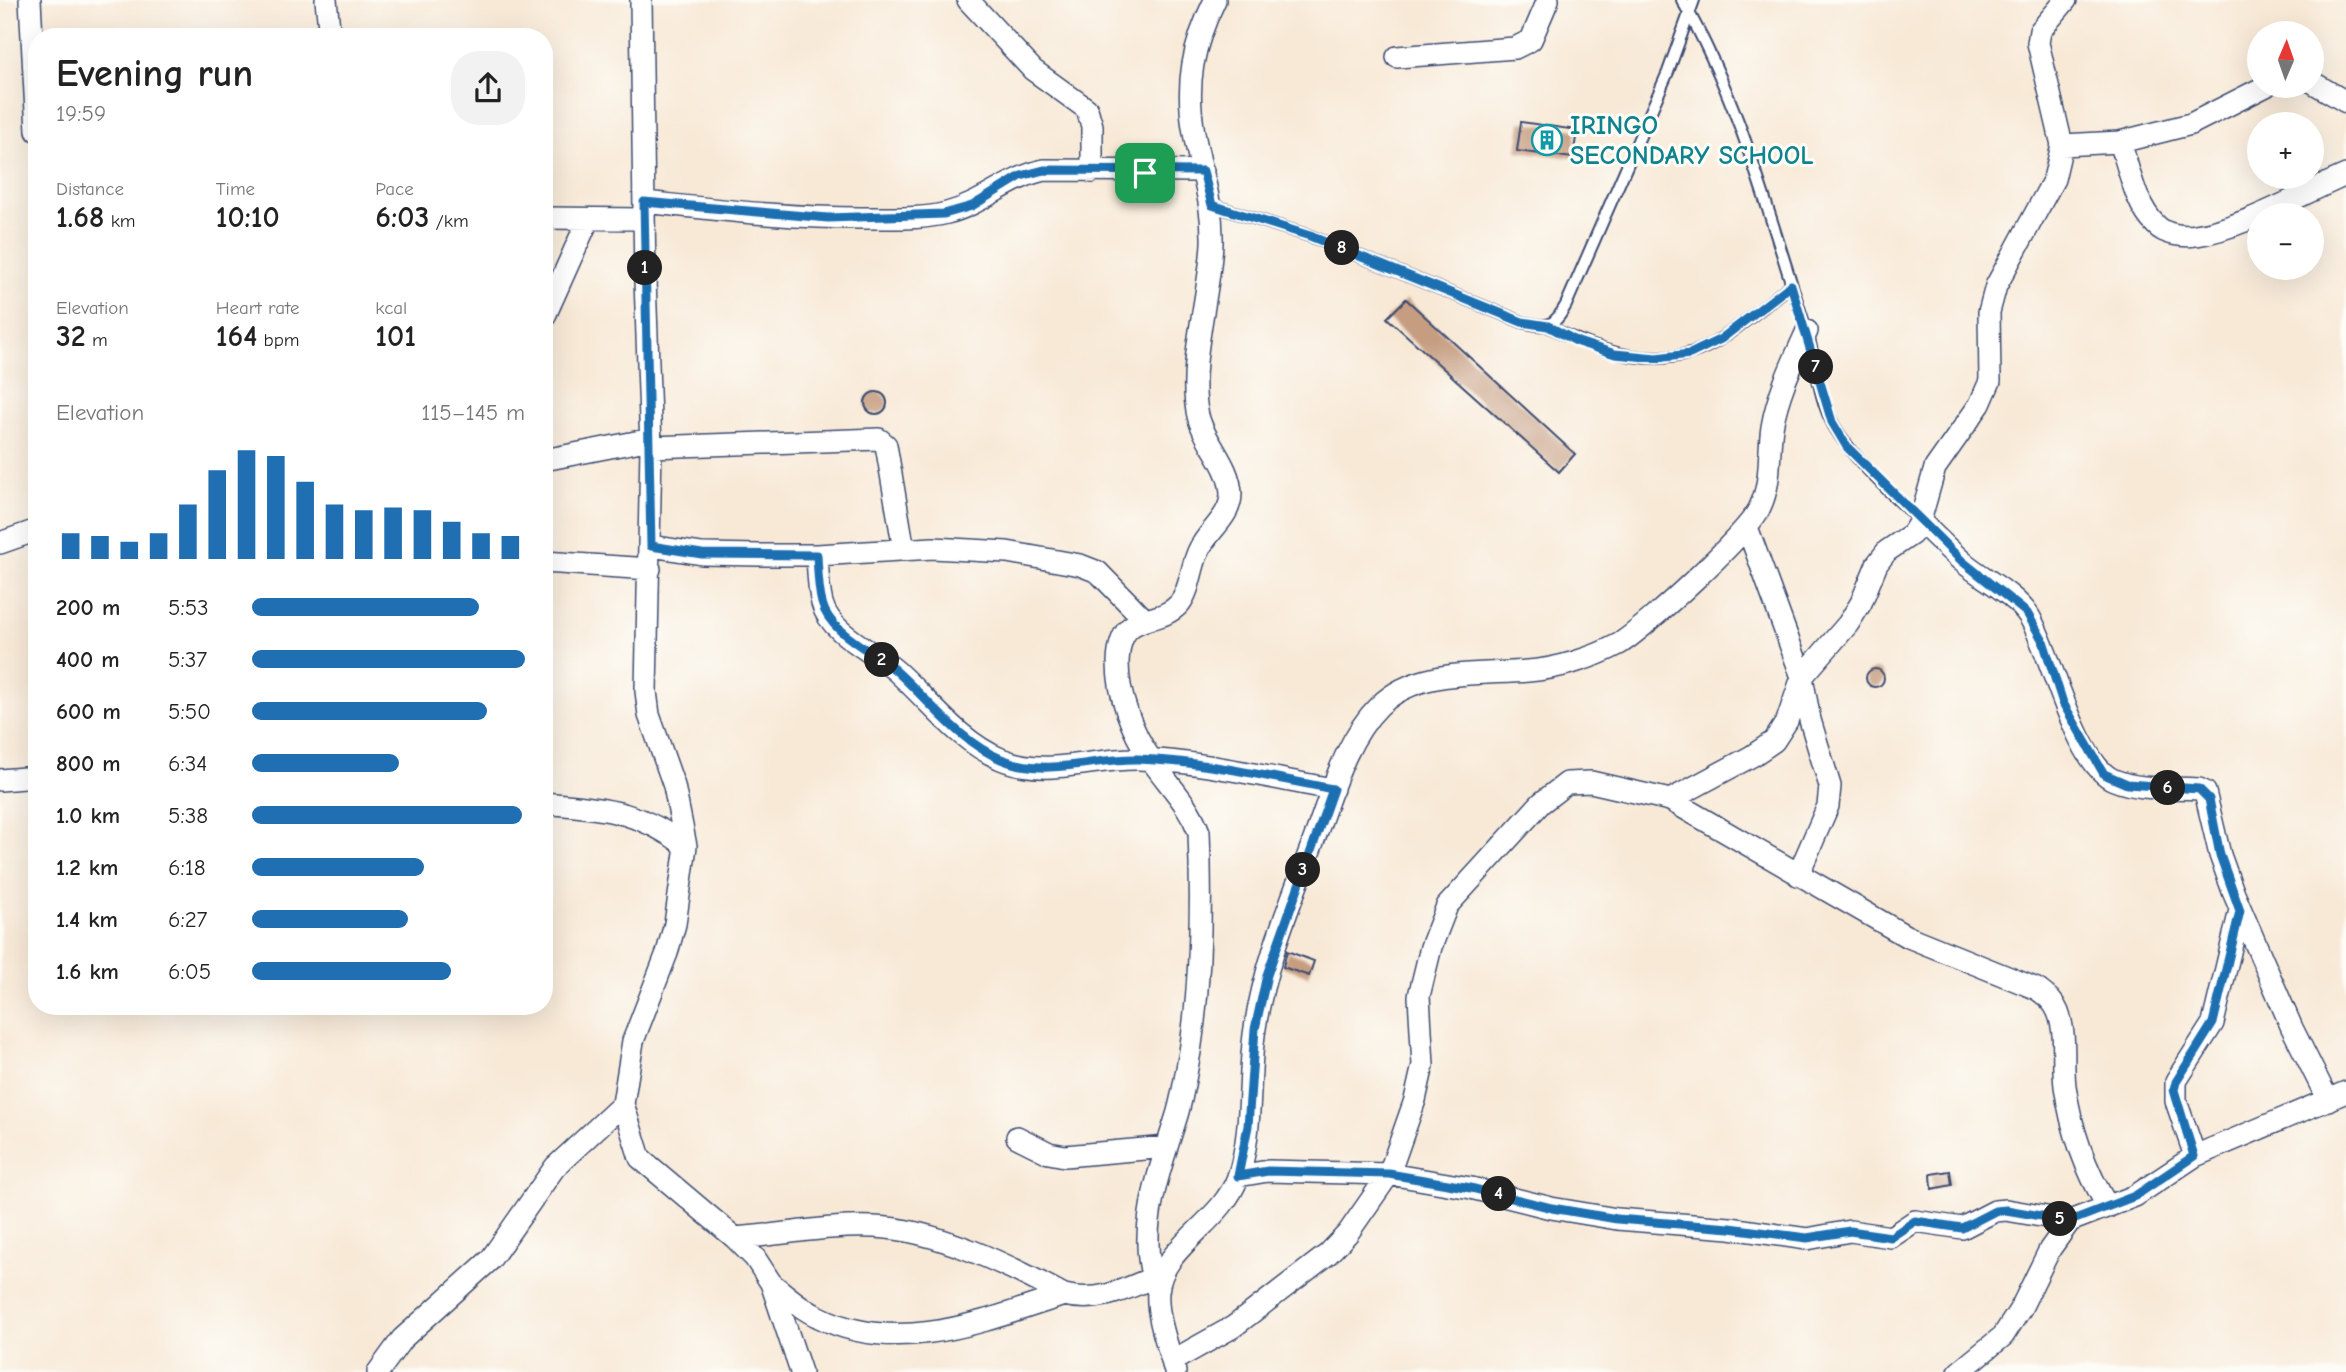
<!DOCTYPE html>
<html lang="en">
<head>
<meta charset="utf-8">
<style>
	:root { --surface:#fff; --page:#f2f2f2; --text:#222; --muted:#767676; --accent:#1f6fb2 }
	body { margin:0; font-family:"Comic Neue",sans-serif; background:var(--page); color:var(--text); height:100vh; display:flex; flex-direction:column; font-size:26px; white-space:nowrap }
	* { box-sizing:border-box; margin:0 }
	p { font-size:23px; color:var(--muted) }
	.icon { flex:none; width:38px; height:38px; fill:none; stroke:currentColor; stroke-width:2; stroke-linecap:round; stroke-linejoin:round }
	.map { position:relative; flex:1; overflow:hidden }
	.sheet { position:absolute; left:28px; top:28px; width:525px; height:987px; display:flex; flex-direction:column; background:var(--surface); border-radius:28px; box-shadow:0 7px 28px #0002 }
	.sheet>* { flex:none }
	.needle { width:46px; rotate:2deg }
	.controls { position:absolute; left:2247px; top:21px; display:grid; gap:14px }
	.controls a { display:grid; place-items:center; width:77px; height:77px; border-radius:50%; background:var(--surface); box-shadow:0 7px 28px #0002; font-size:35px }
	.pin { position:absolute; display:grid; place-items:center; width:60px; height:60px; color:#fff; margin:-30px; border-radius:14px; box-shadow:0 4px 10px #0006 }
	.km { position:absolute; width:35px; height:35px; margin:-18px; border-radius:50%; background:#222; color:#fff; font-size:19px; line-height:35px; text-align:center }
	.round { display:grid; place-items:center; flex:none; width:74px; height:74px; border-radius:28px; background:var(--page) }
	.overview { display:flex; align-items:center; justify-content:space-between; height:119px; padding:0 28px }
	h1 { font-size:38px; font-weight:700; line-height:52px }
	.stats { display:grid; grid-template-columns:repeat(3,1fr); gap:10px; height:119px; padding:7px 28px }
	.stats div { display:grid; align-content:center }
	.stats b { font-size:30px; font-weight:700 }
	.stats small { font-size:19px; font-weight:400 }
	.stats p { font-size:19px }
	.chart { height:196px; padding:14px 28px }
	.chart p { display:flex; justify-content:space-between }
	.chart svg { width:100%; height:126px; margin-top:7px; stroke:var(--accent); stroke-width:6 }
	ul { padding:0 28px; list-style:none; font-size:23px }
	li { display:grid; grid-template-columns:112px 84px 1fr; align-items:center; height:52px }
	li i { height:18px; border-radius:9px; background:var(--accent) }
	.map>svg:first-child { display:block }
	.building { fill:#c69d81 }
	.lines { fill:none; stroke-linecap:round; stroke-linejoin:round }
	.lane-casing { stroke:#3c4b70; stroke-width:14 }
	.street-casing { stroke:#3c4b70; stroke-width:24 }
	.lane { stroke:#fff; stroke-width:10 }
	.street { stroke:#fff; stroke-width:21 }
	.route-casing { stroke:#fff; stroke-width:14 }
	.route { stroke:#1f6fb2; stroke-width:9 }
	.labels { text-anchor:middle; stroke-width:6; stroke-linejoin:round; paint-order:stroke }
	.culture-label { font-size:26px; font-weight:bold; fill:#0d838f; stroke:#fdfcf7; text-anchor:start }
</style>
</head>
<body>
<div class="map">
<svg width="2346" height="1372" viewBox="0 0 2346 1372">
	<rect width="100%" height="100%" fill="#fdfcf7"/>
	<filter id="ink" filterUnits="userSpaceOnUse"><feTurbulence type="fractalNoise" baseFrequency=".0143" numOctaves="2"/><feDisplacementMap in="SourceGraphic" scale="14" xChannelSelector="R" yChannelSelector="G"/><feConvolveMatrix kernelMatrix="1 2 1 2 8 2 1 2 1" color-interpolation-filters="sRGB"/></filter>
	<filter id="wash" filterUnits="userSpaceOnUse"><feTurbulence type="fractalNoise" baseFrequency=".00686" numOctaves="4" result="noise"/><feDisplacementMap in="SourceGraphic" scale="28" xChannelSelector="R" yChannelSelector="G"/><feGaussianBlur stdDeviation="1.57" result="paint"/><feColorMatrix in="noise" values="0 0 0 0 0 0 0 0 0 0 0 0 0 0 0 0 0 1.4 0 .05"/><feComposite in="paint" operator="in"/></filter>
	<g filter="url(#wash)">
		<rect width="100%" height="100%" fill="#f8e9d7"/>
		<g id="blocks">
			<path class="building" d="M1521,122L1577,130L1573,158L1517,151Z
				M1406,299L1575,454L1559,472L1387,318Z
				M865 403a11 11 0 1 1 22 0a11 11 0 1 1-22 0Z
				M1866 678a9 9 0 1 1 18 0a9 9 0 1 1-18 0Z
				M1287,951L1314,961L1309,976L1283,967Z
				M1950,1171L1952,1185L1932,1189L1931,1174Z"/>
		</g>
	</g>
	<g filter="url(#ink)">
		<use href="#blocks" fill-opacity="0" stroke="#3c4b70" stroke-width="2"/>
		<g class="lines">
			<g class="lane-casing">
				<path id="lane" d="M1682,0C1741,103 1769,217 1806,329C1816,359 1818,398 1834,426C1856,463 1890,491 1920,521
					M1212,205L1310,236L1522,322C1548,328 1553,328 1566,305L1668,72L1694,0
					M1548,326C1601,354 1668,375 1722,338C1746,322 1768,303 1791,285"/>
			</g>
			<g class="street-casing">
				<path id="street" d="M30,0L37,131
					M326,0L330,37
					M641,0L645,280L651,447L646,691L649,715L674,786L686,846L675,924L667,953L633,1041L623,1104L640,1158L735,1238L755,1258L771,1283L801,1372
					M968,0L1033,70L1087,109L1092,126V172
					M1397,57L1515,48L1531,40L1548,0
					M2312,82L2346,102
					M2120,142C2129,168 2135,205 2156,225C2165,235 2184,237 2196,235C2241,229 2303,193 2346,175
					M2062,145L2120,142L2191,124L2266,86
					M644,202C721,210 796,219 873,218C897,218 924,219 947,213C983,204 1008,178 1044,170L1203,171
					M544,218L644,219
					M544,318L588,220
					M651,447L879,439L886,445L904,550
					M544,460L651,439
					M1920,521C1934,535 1948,549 1963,562C1983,579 2014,593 2029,616C2052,653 2075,764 2114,780C2141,791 2171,787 2199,789L2205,792L2220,855L2234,894L2292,1028L2328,1100
					M1747,527L1802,677L1810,720L1830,786L1828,806L1798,875
					M0,543L37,530
					M651,546L702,554L760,555H817L933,548L1007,552L1080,565L1098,572L1143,618
					M817,555C818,571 818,588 822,603C830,634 873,651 895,670C929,700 958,741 1001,759C1047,778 1091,758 1138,759C1203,761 1269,778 1333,789
					M544,562L650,569
					M0,780L37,777
					M1670,800L1752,756L1774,741L1787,721L1802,677L1848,624L1861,603L1877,564L1887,551L1912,534L1920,521L1935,468L1980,404L1990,381L1989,312L1996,286L2054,179L2062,145L2038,43L2040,31L2066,0
					M544,803C603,809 637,809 686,846
					M1017,1137L1049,1153L1065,1156L1167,1147
					M2195,1156L2176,1101V1081L2213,1023L2240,910
					M1238,1176L1268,1171L1389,1174L1471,1188L1551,1208L1617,1219L1730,1228L1807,1239L1850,1231L1891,1237L1915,1221L1962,1228L1995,1211L2006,1210L2070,1221
					M735,1238C781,1235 828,1225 874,1227C936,1229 1010,1266 1064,1295C1097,1303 1122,1291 1152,1278
					M771,1283C786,1295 801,1309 819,1317C899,1357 986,1320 1064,1295
					M1158,1292C1133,1235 1160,1171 1177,1115C1183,1095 1186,1073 1190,1052C1201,980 1202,905 1199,832C1188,802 1167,784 1150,758C1132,732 1118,695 1118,663C1120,605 1157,630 1180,603C1191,589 1191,564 1200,548C1209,530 1231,516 1231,494C1230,463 1202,441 1197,411C1188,363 1210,294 1212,243C1213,199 1201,174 1194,133C1185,83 1193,45 1215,0
					M1172,1361L1233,1327L1328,1254L1348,1233L1389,1174L1415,1100L1423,1065L1419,996L1431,947L1447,906L1541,803L1567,783L1591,782L1670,800L1906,936L2037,989C2046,996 2053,1000 2058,1012C2067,1034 2062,1063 2065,1086C2071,1129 2086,1171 2108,1207
					M378,1372L402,1339L490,1260L555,1167L623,1104
					M1175,1372C1169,1348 1156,1317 1158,1292C1161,1247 1222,1223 1238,1177C1254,1129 1247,1077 1255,1028C1265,961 1293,897 1316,834C1332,791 1346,739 1379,706C1417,668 1479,675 1528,671C1557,669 1593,658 1619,644C1644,629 1750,532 1760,507C1772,482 1768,454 1772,427C1778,393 1793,362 1807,331
					M1959,1372L2003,1336L2021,1308L2050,1249L2070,1221L2135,1196L2195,1156L2346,1092"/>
			</g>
			<use href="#lane" class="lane"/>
			<use href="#street" class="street"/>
		</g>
	</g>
	<g class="lines" filter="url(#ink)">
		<g class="route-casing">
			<path id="route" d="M1044,170L1203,171L1212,205L1310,236L1522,322L1548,326L1578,342L1615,354L1656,358L1690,354L1721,339L1791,285L1832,422L1847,447L1962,561L2027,613L2043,641L2063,703L2104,774L2127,784L2199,789L2209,799L2220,855L2240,911L2213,1023L2176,1082L2174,1090L2194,1156L2135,1196L2070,1221L2006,1210L1995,1211L1962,1228L1915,1221L1891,1237L1850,1231L1807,1238L1730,1228L1617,1219L1552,1208L1471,1188L1389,1174L1268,1171L1238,1176L1248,1126L1255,1029L1267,975L1333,789C1269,777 1203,761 1138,759C1091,758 1047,778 1001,759C958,741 929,700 895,670C873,651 830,634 822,603C818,588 818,571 817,555L702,554L651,546L644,202L828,218L944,214L972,206L1021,176Z"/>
		</g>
		<use href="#route" class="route"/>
	</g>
	<defs>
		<g id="building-ring" transform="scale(1.575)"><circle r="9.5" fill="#fdfcf7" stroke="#0f9aa8" stroke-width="1.5"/><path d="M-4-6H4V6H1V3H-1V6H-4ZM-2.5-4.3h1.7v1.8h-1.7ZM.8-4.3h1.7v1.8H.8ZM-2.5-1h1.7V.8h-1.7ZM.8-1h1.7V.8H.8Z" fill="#0f9aa8"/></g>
	</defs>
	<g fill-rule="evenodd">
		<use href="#building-ring" x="1547" y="140"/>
	</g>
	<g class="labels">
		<g class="culture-label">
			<text x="1570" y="134">IRINGO<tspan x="1570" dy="30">SECONDARY SCHOOL</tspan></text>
		</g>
	</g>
</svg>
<div class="controls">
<a><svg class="needle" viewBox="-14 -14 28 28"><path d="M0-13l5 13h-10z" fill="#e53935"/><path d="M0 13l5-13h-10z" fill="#767676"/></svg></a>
<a>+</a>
<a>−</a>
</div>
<div class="pin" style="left:1145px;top:173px;background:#1e9e55"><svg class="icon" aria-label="arrive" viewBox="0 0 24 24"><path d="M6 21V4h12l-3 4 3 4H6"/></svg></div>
<b class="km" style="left:645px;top:268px">1</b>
<b class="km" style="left:882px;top:660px">2</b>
<b class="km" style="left:1303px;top:870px">3</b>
<b class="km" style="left:1499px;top:1194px">4</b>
<b class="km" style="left:2060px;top:1219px">5</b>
<b class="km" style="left:2168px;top:788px">6</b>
<b class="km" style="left:1816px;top:367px">7</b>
<b class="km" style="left:1342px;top:248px">8</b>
<section class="sheet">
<div class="overview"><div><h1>Evening run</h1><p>19:59</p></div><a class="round"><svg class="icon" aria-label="share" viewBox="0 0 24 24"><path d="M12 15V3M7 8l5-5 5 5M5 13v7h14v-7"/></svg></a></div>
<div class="stats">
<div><p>Distance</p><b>1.68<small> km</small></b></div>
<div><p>Time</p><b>10:10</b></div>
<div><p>Pace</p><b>6:03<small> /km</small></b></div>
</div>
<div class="stats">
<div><p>Elevation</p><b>32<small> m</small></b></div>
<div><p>Heart rate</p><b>164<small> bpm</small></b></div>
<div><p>kcal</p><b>101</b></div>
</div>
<div class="chart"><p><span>Elevation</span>115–145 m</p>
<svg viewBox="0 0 160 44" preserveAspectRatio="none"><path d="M5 44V35M15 44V36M25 44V38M35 44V35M45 44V25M55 44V13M65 44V6M75 44V8M85 44V17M95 44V25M105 44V27M115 44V26M125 44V27M135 44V31M145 44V35M155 44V36"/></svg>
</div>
<ul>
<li><b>200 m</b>5:53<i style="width:83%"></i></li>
<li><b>400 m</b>5:37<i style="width:100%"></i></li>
<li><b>600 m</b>5:50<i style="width:86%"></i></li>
<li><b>800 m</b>6:34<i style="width:54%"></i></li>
<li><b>1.0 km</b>5:38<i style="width:99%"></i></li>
<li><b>1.2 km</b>6:18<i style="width:63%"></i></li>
<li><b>1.4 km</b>6:27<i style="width:57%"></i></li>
<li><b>1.6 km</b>6:05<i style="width:73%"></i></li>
</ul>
</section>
</div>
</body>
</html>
